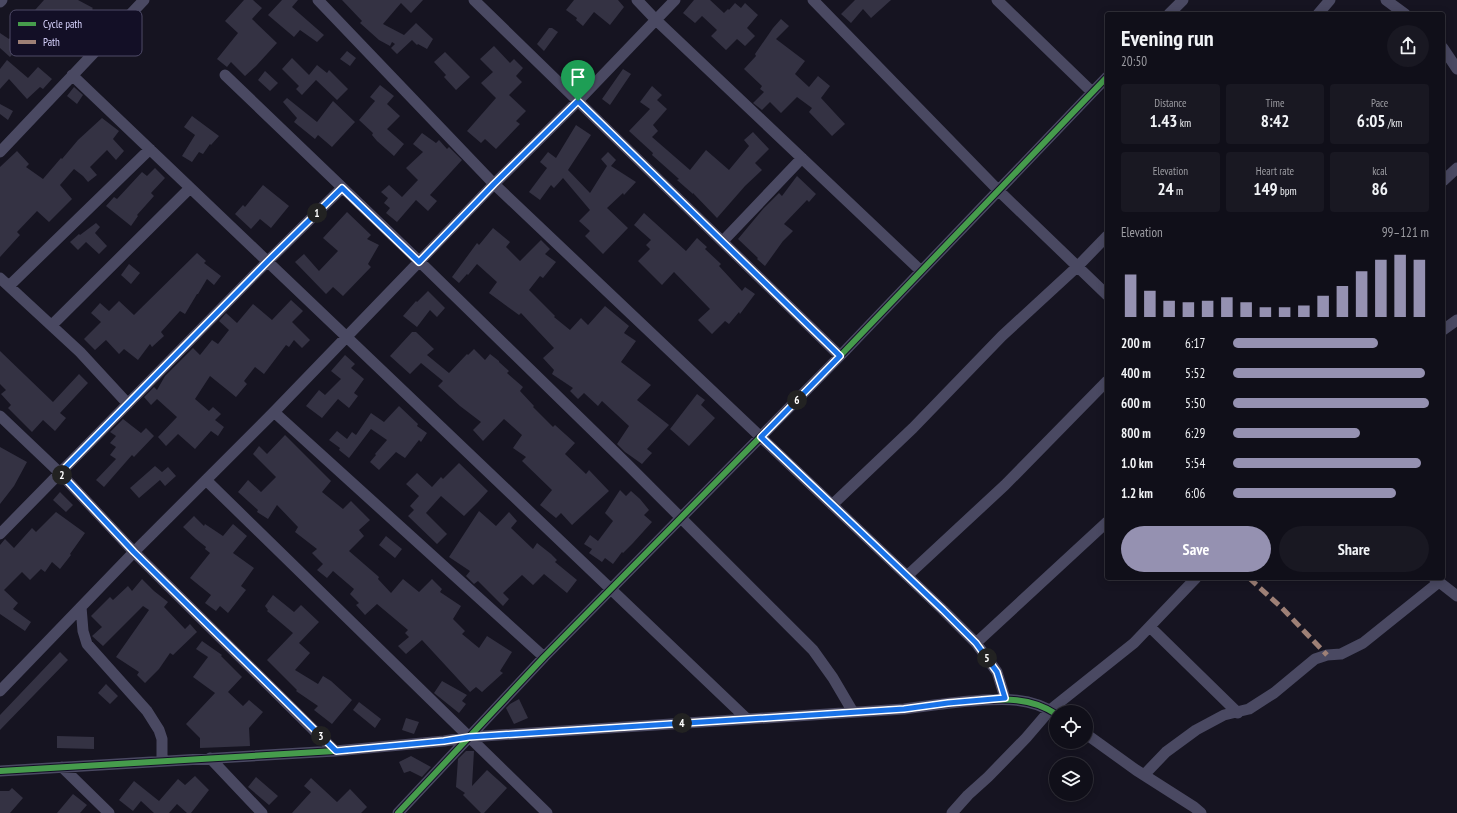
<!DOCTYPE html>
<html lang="en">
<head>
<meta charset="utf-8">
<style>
	:root { --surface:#100f19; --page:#191822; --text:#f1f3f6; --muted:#9c9ca2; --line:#302f38; --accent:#9591b1 }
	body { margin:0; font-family:"PT Sans Narrow",sans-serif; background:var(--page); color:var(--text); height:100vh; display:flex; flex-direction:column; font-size:15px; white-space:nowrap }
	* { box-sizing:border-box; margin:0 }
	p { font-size:13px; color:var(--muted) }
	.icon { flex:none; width:22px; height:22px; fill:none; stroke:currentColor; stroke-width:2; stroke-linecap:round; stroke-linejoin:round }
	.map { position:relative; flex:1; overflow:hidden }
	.drawer { position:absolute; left:1105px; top:12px; width:340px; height:568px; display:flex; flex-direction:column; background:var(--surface); border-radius:4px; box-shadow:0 2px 10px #0003,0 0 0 1px var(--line) }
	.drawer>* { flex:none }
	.fabs { position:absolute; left:1049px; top:705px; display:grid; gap:8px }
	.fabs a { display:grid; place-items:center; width:44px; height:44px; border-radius:50%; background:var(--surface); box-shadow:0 2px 10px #0003,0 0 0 1px var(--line); font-size:20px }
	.pin { position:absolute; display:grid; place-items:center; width:34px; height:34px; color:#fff; margin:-41px -17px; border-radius:50% 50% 50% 0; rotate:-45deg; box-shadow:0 0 4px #0007 }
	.pin .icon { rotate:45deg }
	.km { position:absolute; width:20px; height:20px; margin:-10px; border-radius:50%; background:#222; color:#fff; font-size:11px; line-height:20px; text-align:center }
	.round { display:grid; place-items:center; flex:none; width:42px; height:42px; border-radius:21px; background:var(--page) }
	.summary { display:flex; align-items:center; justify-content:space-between; height:68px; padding:0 16px }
	h1 { font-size:22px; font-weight:700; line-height:30px }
	.figures { display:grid; grid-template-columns:repeat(3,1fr); gap:6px; height:68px; padding:4px 16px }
	.figures div { display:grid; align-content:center; border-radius:4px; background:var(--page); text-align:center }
	.figures b { font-size:17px; font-weight:700 }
	.figures small { font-size:11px; font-weight:400 }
	.figures p { font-size:11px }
	.chart { height:112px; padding:8px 16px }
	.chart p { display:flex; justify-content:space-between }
	.chart svg { width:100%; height:72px; margin-top:4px; stroke:var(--accent); stroke-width:6 }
	.cta { display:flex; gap:8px; margin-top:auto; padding:8px 16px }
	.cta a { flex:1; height:46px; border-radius:24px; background:var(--accent); color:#fff; font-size:16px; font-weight:700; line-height:46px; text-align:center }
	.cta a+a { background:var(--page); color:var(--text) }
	ul { padding:0 16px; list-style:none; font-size:13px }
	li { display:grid; grid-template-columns:64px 48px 1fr; align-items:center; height:30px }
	li i { height:10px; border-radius:5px; background:var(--accent) }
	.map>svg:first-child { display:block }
	.building { fill:#343243 }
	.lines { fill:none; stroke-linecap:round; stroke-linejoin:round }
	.minor { stroke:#4a4962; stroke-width:11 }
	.quiet { stroke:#9e8076; stroke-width:5; stroke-dasharray:10 5; stroke-linecap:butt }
	.cycleway-casing { stroke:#130f26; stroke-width:8 }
	.cycleway { stroke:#469c4c; stroke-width:6 }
	.route-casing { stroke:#fff; stroke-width:8 }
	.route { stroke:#1a73e8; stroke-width:5 }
	.key { fill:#130f26; stroke:#4e4a67; stroke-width:1 }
	.key-label { font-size:11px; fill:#d9d4ff }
</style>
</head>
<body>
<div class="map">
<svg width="1457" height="813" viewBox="0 0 1457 813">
	<rect width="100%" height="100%" fill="#161421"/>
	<path class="building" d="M44,0H78L93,8L92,9L103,20L77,47L65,35L73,28L52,12L32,35L31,34L10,57L0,48V33L9,39Z
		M244,0H253L262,8L252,19L277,43L256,66L245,76L231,62L227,67L217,59L238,33L225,21Z
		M282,0H298L292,7L324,35L317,42L300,30L294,37L268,15Z
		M342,0H423L411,13L401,3L383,24L404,35L416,23L433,39L427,49L418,44L417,45L412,40L397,54L391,48L395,44L392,42L390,46L379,40L360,23L362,21Z
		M574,0H618L624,7L610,25L594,12L583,26L576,20L577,18L566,10Z
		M694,0H710L724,13L728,9L729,10L735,3L741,8L745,3L758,15L747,28L755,36L745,46L737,39L726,50L711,36L717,30L702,16L695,23L683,13Z
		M855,0H891L871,18L863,9L851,23L841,14Z
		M781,19L789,26L776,39L805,61L795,74L809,87L818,76L830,86L821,98L845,124L832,136L809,112L812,108L797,97L781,113L770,102L762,110L753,103L764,92L760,89L762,86L744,69L756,56L755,54L773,28Z
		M549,28H552L558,32L544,51L537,44Z
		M494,46L510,63L514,59L523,68L516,76L522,82L509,95L526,111L516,121L520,124L496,149L485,139L481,143L467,131L496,98L481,83L493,72L480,59Z
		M347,51L356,58L350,66L340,59Z
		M445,52L470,77L456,90L444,77L446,75L434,62Z
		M292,58L309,75L317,65L327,73L329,70L348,89L337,100L316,80L302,95L296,89L299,86L282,69Z
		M7,60L28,78L38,67L52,79L43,89L40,87L27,99L9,79L0,89V69Z
		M623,69L631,74L610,105L602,99Z
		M265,71L278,83L270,91L258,80Z
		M380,85L394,96L387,104L400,116L387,129L404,144L394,156L377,141L372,135L373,133L359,120L375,101L370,97Z
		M652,86L662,95L657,100L667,109L653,125L658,131L652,137L690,170L706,150L729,170L749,146L744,140L753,132L769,149L755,163L762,170L745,186L717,218L693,193V194L677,180L679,179L652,155L653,153L629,131L650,109L640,102Z
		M74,87L83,95L77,104L67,96Z
		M287,98L317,122L333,101L355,122L332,147L318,135L315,139L294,122L297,118L283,102Z
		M0,104L13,111L8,120L0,114Z
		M192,116L219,136L211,145L210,144L203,154L199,152L192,162L182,156L195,135L184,127Z
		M102,118L119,131L113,139L124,151L116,160L107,150L90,167L97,175L88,182L83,176L74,169L60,185L72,199L49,222L37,211L17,232L20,235L0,257V167L17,151L29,164L26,167L43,179L61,158L62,159L78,140Z
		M576,125L591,135L568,170L590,193L607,166L601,159L608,152L616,160L611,166L636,182L624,195L623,193L607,208L628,228L603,254L585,236L590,231L579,221L590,210L563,178L554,188L551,185L540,200L529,192L547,168L540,162L548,152L556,158Z
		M422,133L436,143L439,140L447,149L449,147L462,160L430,195L437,201L428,211L416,200L397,222L386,213L390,208L384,203L388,198L381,192L389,185L402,197L418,180L406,168L423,152L413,144Z
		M155,168L165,178L151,193L154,196L137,215L138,216L131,226L106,206L114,197L117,199L142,172L147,176Z
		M797,176L816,194L809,202L807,200L784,224L793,231L783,241L765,266L757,259L758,258L738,239L763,209L779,193L782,196Z
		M263,185L289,206L271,228L260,219L251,229L235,214L243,205L245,207Z
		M347,212L371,235L367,239L379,245L368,264L371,267L343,296L333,287L326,294L295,262L304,254L319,271L338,251L323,238Z
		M644,213L686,251L697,238L707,247L705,249L721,264L719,266L742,291L745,287L755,294L740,314L739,312L729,324L725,321L712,334L698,320L710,309L674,272L662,285L638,261L650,249L646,245L651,240L634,225Z
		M96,223L100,227L95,233L107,246L99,254L86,242L78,250L70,242L79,234L80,235Z
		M493,228L510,242L506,247L520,261L541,240L550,249L545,254L556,262L543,278L540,276L529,290L555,316L554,317L570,330L581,318L588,325L605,306L629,326L624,333L636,341L621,362L651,385L637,400L669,425L647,449L652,453L642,464L625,452L617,444L629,426L602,401L598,406L584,393L578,399L570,391L573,388L552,374L554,370L543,358L554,348L521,313L519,315L489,293L497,282L477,264L468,275L467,274L459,283L452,277L477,243L479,245Z
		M197,253L206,261L204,263L221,276L214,285L207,279L198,294H197L185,314L180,311L161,332L164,336L152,347L150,344L138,360L124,349L119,354L106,340L95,350L84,339L101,322L91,313L100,303L109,311L119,301L134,315Z
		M129,264L140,273L131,284L121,275Z
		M428,291L445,308L437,317L430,310L417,327L403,316L416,301L417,302Z
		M291,300L303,311L292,322L310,340L302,348L294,340L289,347L286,345L264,374L255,367L244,381L247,384L236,397L210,376L195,399L209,411L213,407L221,414L215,420L224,427L218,436L211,431L195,449L178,434L166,446L158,437L177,417L157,399L151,405L144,397L154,387L157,390L165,376L193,348L200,355L212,340L218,344L229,330L219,321L226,313L237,323L253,304L272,320Z
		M412,332H416L434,349L427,355L449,373L467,354L468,355L474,349L485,360L490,354L499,361V362L509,371L507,373L523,387L520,391L534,406L533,407L553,427L555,425L575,443L565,454L586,474L589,470L609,491L572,525L561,513L556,518L540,505L552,490L522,461L526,457L513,448L522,435L504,419L483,441L473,430L481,422L460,406L438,386L443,381L421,363L410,374L390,356Z
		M0,351L53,402L79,374L88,383L60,413L66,418L55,431L43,420L32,432L8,408L11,405L1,394L6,390L0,384Z
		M345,355L355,364L351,368L364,379L354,393L358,396L349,408L338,399L322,418L306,406L319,390L325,395L341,379L331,371Z
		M697,394L705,400L701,405L715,418L689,446L670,429Z
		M399,406L418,424L417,426L427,433L421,442L419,440L405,458L396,452L379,470L370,462L376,455L375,454L387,440L371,429L349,458L339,450L340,448L329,440L337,431L347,439L352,432L356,435L371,413L384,422Z
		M123,419L141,433L146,428L154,436L134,457L132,455L104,487L96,480L116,459L110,455L116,447L110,443L116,436L110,432Z
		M285,435L331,481L322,492L343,509L351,501L370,520L359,530L364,536L349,551L379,577L378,579L391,593L403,579L419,592L432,579L442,589L440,592L461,606L453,619L465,631L462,634L479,648L487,636L512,652L500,671L503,673L482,692L476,687L470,692L422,640L406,654L398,646L409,637L405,633L408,630L377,604L365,615L356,605L359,603L350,594L354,589L333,571L327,578L317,570L323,564L312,553L317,549L295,532L298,527L277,505L268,519L257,512L258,510L238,492L248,480L261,492L276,477L253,454L259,446L267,454Z
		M0,447L27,462L14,486L0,504Z
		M459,463L488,491L479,501L464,516L441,496L426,513L447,534L437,544L408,516L414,510L410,506L419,496L406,484L417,473L432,487L441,477L443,479Z
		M155,466L162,472L168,467L176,476L165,486L160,480L139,498L130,488Z
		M620,490L626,496L631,491L640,499L649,510L644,515L652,522L633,543L623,553L622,552L613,564L605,558L602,562L589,553L592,549L584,544L590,535L598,541L613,521L605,513Z
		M60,492L73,505L66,512L53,500Z
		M479,511L496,526L509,512L517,521L511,528L533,549L537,543L551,554L557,560L555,562L577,580L567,593L544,574L533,585L522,575L503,593L509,599L503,606L478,581L474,584L466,576L470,571L449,557Z
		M56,512L85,533L70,554L71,555L60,569L52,562L45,572L41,569L30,580L22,572L4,590L18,603L13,609L31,622L25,631L0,614V545L5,539L14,548L32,528L36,532Z
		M194,516L204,526L205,524L223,536L233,524L247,536L233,553L254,568L241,586L246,590L228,613L220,606L216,611L205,603L211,595L190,578L210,553L205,549L206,547L196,539L183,527Z
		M386,536L402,549L395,558L379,545Z
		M142,579L154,591L168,602L164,607L185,629L190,624L197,632L173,655L170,653L159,669L145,683L137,675L139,672L116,657L149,610L143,606L103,646L92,636L102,627L91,616L110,597L113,600L128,586L132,591Z
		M273,595L294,612L301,605L319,622L299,643L310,653L295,670L318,684L323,676L331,681L352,700L332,724L314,710L318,706L296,691L297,690L267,660L293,633L267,611L268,610L265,606Z
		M202,641L222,655L221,656L242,677L228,692L243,706L249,700L263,712L249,728L250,746L200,748V738L186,724L215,693L193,677L208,657L196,649Z
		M60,652L68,660L0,730V715Z
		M442,681L467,695L462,701L466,704L459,713L434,693Z
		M106,684L118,696L110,704L98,693Z
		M519,699L528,718L514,724L506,708L510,704Z
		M359,702L381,719L375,728L353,710Z
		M406,718L419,722L414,734L402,730Z
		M57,736L94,737V749L57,748Z
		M466,751H474L472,786L487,770L507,788L484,813H481L463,795L465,793L456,787L458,759Z
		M411,756L431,767L422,777L410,771L404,773L399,762Z
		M195,776L209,790L191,813H187L177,804L169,813H154L141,801L133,811L119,800L134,781L159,801L178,779L185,785Z
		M256,777L278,796L269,805L248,787Z
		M311,778L337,802L350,789L367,807L361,813H292L311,792L304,786Z
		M12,788L23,798L10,813H0V791H9Z
		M73,794L87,805L80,813H57Z"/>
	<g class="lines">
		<path class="minor" d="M318,0L494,184L943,610L976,643L987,658L997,672L1005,698
			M474,0L840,356
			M637,0L656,20L921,271
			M813,0L999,191L1107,295
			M997,0L1092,92
			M1386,0L1405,14
			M0,2L2,0
			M1169,14L1183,0
			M1318,14L1330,0
			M1443,48L1457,69
			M72,75L747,719
			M225,75L419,261L627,464L813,650L833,678L853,712
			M0,152L144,0
			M1443,181L1457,168
			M723,241L802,158
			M0,278L80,352L128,404
			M9,286L150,149
			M52,325L190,188
			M1443,330L1457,320
			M274,412L544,657
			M0,416L60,473L134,552L335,751
			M206,480L547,813
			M832,505L913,428L1002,336L1078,266L1107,236
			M0,534L268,261L342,188
			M907,576L1005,485L1107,381
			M1434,578L1457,596
			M81,607L83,631L87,644L147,711L159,730L162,739V761
			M1150,627L1238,713
			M976,643L1107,522
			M0,691L134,552L274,412L494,184L578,101L675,0
			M1086,734L1136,770L1194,807L1201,813
			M210,758L262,813
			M62,767L109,813
			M0,771L335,751L444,741L469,737L904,709C926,706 948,703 970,701C1001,699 1029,696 1056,714
			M1144,775L1166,752L1196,730L1224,715L1249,709L1274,693L1315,659L1327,655L1341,654L1363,643L1439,582
			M398,813L544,657L840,356L1107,77
			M952,813L968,795L988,777L1026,738L1050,710L1134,643L1196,578"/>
		<path class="quiet" d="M1249,578L1281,607L1327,655"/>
		<g class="cycleway-casing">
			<path id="cycleway" d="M0,771L335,751L444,741L469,737L904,709C926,706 948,703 970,701C1001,699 1029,696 1056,714
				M398,813L544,657L840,356L1107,77"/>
		</g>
		<use href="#cycleway" class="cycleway"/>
	</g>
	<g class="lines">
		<g class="route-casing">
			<path id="route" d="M578,101L840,356L761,437L943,610L976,643L997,672L1005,698L948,703L904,709L469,737L444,741L336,751L134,552L60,473L268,261L342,188L419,262L494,184Z"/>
		</g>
		<use href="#route" class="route"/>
	</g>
	<rect x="10" y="10" width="132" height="46" rx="6" class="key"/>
	<rect x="18" y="22" width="18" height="4" fill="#469c4c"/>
	<rect x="18" y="40" width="18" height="4" fill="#9e8076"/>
	<g class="key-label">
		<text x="43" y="28">Cycle path</text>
		<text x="43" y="46">Path</text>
	</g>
</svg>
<div class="fabs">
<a><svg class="icon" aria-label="locate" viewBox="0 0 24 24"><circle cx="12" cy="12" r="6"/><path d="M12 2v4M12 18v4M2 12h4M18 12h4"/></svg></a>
<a><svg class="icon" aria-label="layers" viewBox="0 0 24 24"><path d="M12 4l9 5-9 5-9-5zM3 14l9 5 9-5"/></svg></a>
</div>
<div class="pin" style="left:578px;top:101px;background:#1e9e55"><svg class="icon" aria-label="arrive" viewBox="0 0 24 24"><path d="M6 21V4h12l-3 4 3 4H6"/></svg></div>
<b class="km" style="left:317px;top:213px">1</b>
<b class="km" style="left:62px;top:475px">2</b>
<b class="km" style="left:321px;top:736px">3</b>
<b class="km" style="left:682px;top:723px">4</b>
<b class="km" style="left:987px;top:658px">5</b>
<b class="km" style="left:797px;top:400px">6</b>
<section class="drawer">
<div class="summary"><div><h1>Evening run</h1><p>20:50</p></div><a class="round"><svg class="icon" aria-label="share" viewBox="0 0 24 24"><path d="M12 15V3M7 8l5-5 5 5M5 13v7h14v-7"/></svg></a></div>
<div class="figures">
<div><p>Distance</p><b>1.43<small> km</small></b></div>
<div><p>Time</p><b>8:42</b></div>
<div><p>Pace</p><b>6:05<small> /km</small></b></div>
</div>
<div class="figures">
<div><p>Elevation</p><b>24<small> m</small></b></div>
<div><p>Heart rate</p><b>149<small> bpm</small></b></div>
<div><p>kcal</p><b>86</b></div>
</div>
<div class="chart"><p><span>Elevation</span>99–121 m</p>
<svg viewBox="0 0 160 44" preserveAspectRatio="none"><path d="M5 44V18M15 44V28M25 44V34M35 44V35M45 44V34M55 44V32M65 44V35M75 44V38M85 44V38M95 44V37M105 44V31M115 44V25M125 44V16M135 44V9M145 44V6M155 44V9"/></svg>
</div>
<ul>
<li><b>200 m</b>6:17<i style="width:74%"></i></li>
<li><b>400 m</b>5:52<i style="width:98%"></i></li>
<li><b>600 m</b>5:50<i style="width:100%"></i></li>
<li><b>800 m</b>6:29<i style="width:65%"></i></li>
<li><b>1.0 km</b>5:54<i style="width:96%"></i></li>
<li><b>1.2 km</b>6:06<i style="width:83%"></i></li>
</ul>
<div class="cta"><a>Save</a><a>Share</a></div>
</section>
</div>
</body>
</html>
